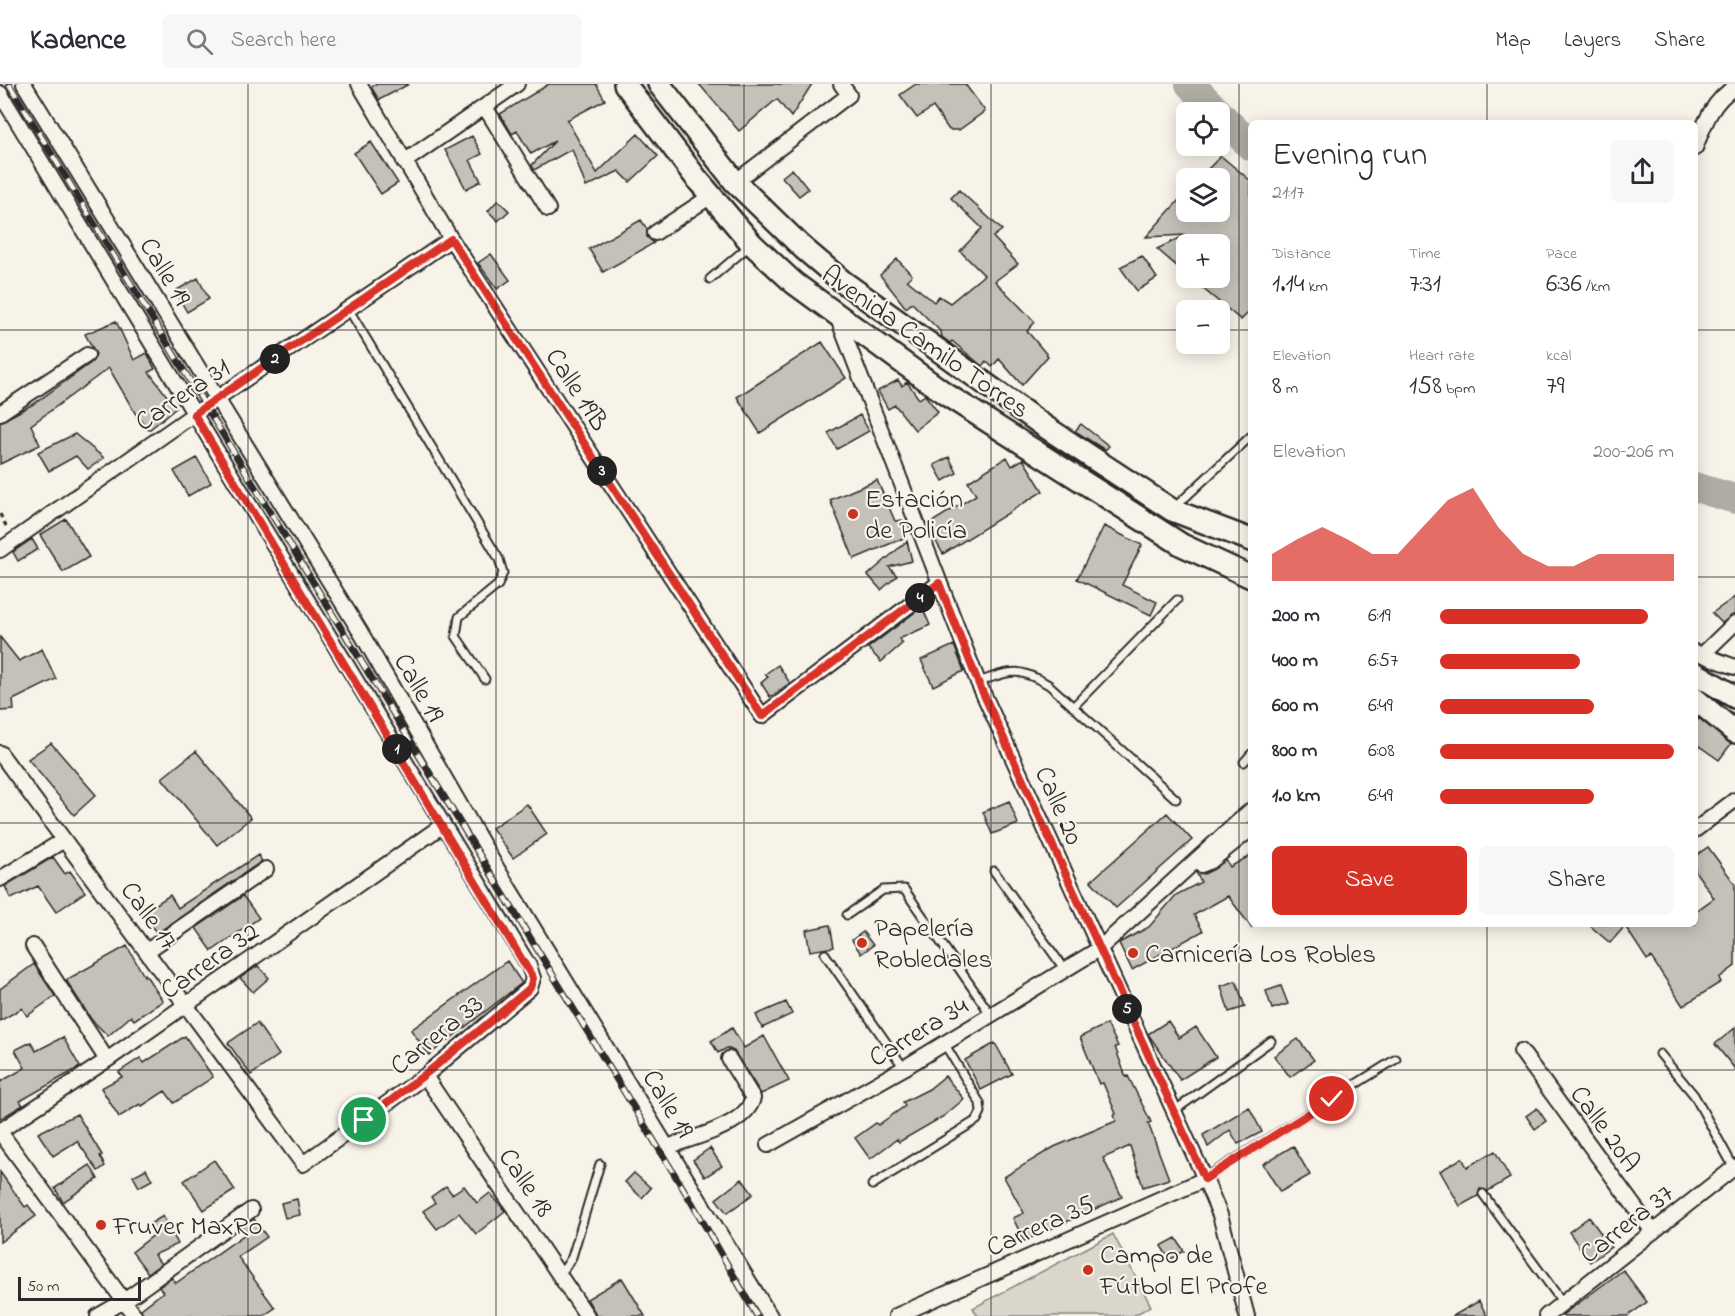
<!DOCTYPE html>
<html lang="en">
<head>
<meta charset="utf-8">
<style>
	:root { --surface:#fff; --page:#f7f7f7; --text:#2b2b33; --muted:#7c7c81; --line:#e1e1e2; --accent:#d93025 }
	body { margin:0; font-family:"Indie Flower",sans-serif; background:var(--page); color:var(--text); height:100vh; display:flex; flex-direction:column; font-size:22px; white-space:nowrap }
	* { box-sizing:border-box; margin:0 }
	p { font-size:20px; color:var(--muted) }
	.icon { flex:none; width:33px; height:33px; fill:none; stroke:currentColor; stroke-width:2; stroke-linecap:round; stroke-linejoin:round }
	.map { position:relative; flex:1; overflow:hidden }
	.sheet { position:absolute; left:1248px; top:36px; width:450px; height:807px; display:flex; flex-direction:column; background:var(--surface); border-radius:9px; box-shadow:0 3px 15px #0003 }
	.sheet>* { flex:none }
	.controls { position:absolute; left:1176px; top:18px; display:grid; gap:12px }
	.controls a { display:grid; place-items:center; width:54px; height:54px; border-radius:9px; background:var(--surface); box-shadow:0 3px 15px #0003; font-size:30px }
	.scale { position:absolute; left:18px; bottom:15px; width:123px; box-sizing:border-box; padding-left:6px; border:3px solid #2b2b2b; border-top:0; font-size:16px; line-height:21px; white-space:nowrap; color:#2b2b2b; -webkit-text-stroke:4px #f7f3e8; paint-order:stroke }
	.pin { position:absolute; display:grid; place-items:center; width:51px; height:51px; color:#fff; margin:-26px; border:3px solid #fff; border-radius:50%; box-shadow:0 2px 6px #0007 }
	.km { position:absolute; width:30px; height:30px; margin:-15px; border-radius:50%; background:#222; color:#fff; font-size:16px; line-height:30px; text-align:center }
	.round { display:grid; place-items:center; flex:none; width:63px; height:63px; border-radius:9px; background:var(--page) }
	.headline { display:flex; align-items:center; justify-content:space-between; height:102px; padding:0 24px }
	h1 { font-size:33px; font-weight:600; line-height:45px }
	.figures { display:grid; grid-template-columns:repeat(3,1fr); gap:9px; height:102px; padding:6px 24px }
	.figures div { display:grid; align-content:center }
	.figures b { font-size:26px; font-weight:600 }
	.figures small { font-size:16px; font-weight:400 }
	.figures p { font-size:16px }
	.chart { height:168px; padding:12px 24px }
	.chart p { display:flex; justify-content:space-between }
	.chart svg { width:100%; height:108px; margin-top:6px; fill:var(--accent); opacity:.7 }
	.cta { display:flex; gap:12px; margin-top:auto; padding:12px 24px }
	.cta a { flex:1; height:69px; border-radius:9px; background:var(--accent); color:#fff; font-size:24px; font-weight:600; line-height:69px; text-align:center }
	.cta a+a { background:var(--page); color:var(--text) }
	ul { padding:0 24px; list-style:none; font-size:20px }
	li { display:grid; grid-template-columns:96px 72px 1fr; align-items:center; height:45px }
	li i { height:15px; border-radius:8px; background:var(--accent) }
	header { display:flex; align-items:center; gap:36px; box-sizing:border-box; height:84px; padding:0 30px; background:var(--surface); border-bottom:2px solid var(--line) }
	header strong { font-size:28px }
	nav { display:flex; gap:33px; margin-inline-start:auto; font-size:21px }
	.search { width:420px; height:54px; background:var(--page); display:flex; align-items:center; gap:15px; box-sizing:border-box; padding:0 21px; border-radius:9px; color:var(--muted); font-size:22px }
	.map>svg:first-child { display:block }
	.green { fill:#dad6cc; stroke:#82807c; stroke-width:1.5 }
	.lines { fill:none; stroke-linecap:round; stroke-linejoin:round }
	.river { stroke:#afaca4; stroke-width:30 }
	.building { fill:#c4c1b9; stroke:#2b2b2b; stroke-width:1.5 }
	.service-casing { stroke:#2b2b2b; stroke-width:11 }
	.minor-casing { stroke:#2b2b2b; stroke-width:18 }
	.primary-casing { stroke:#2b2b2b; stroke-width:26 }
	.path { stroke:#2b2b2b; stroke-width:3; stroke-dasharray:4.5 4.5; stroke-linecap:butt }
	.service { stroke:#f7f3e8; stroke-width:7 }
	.minor { stroke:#f7f3e8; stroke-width:14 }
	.primary { stroke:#f7f3e8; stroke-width:21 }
	.rail-casing { stroke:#2b2b2b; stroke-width:7 }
	.rail { stroke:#f7f3e8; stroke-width:4.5; stroke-dasharray:14; stroke-linecap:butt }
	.route-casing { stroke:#fff; stroke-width:12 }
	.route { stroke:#d93025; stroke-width:8 }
	.grid { fill:none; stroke:#2b2b2b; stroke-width:1.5; stroke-opacity:0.55 }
	.poi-dot { fill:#c8321e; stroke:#f7f3e8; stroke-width:2 }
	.labels { text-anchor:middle; stroke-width:4.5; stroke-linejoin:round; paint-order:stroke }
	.street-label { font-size:27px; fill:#2b2b2b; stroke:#f7f3e8 }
	.poi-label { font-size:27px; fill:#2b2b2b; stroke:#f7f3e8; text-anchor:start }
</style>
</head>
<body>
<header>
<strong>Kadence</strong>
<div class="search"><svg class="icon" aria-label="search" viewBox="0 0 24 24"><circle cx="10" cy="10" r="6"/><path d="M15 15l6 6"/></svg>Search here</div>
<nav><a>Map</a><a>Layers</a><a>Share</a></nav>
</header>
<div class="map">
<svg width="1735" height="1232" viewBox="0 0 1735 1232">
	<rect width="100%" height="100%" fill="#f7f3e8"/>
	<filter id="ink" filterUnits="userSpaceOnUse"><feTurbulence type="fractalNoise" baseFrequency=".0167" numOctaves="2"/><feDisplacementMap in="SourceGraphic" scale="12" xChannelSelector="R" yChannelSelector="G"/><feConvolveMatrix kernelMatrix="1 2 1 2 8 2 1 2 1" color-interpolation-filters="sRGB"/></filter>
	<g filter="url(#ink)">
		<path class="green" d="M1113,1150L1151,1222L1133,1232H978L973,1224Z"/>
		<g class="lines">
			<path class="river" d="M1190,0L1217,28
				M1220,31L1251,62
				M1695,403L1735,415"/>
		</g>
		<path class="building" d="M377,0H409L379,16L371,3Z
			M549,0H596L605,16L567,36L597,89L638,50L658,72L630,98L619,87L586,103L572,65L534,86L532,81L555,57L531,70L517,47L512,50L500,30Z
			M699,0H812L791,33L777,15L739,47Z
			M916,0H965L985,27L959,46H949L933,23L917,34L900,11Z
			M472,52L482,70L470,76L481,97L466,105L445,66Z
			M371,58L398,99L381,110L354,69Z
			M1221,72L1251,97V226L1241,236L1190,194H1220V160H1186V190L1157,165L1186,151L1146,153L1179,116L1186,123V128H1220V94H1199Z
			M792,85L808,105L799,112L782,93Z
			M959,106L1002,146L993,153L1018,180L995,197L1035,238L1027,247L1048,272L1022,301L999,275L992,283L986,277L982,282L952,257L950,259L942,253L941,248L912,219L906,224L880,191L897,175L912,191L907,196L934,218L939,212L950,219L984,191L960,167L982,144L951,114Z
			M498,116L509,127L498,137L488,127Z
			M641,136L647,145V153L654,159L603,188L589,165Z
			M491,170L510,196L497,205L478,179Z
			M1142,172L1157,194L1137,207L1120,183Z
			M198,194L209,215L187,228L175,207Z
			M116,237L134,276L147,269L155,285L149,288L176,324L149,346L135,329L109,284L31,341L40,361L0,380V338L35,319L92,278L96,270L85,250Z
			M822,258L846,294L760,349L737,313Z
			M898,296L902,302L907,298L919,315L925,311L938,328L915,346L895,321L888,325L878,307Z
			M860,331L869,347L837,365L828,349Z
			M1081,340L1109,362L1105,366L1075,347Z
			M75,350L104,374L88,385L76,372L49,387L38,368Z
			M949,373L957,389L943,397L934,381Z
			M1007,373L1012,382L1023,375L1043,407L943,470L927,441L976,411L968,398Z
			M197,374L211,399L188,412L174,387Z
			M877,396L895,437L902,436L906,453L854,475L830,416Z
			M66,435L89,473L63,488L40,451Z
			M1104,442L1142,461L1122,501L1157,518L1151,531L1077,495Z
			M32,455L38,465L18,477L13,468Z
			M907,457L912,477L889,483L897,492L881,506L868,491Z
			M1735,513V530L1722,539L1712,529Z
			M922,523L930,541L899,555L903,559L881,578L868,564Z
			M0,553L19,577L42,565L56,595L13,616L14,626L0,627Z
			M954,561L964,587L933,602L921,576Z
			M778,581L790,599L770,613L761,599L768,593L765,590Z
			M1699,634L1731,660L1719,676L1695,659V639Z
			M51,659L96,711L74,731L28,675Z
			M196,667L251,734L217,761L162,694Z
			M1009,717L1018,740L992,750L983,728Z
			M527,720L547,750L513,774L492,744Z
			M1167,729L1192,756L1116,824L1091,797Z
			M1708,763L1735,800V882L1719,894L1721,898L1683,922L1651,873L1647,876L1625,842L1610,859L1588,840H1695V828L1714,814L1695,787V772Z
			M258,771L262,777L157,849L141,830L170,811L178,824Z
			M1251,771V843L1228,812L1194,831L1203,847L1132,886L1119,859L1149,843L1176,811L1201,798L1196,788L1204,790L1214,785L1226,776L1230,783Z
			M53,773L65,790L70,787L85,808L56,828L38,802L11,815L5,802Z
			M243,812L259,834L212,867L196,844Z
			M830,841L834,863L810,867L806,846Z
			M863,848L873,861L861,870L852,856Z
			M127,862L144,892L145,890L163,917L134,936L131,932L108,952L91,935L66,896Z
			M507,877L522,899L429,971L411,946Z
			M34,880L55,912L27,932L22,924L0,937V905Z
			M258,882L269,894L253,908L240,894Z
			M1236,897L1245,923L1229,928L1221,902Z
			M1281,902L1288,920L1272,925L1266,907Z
			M786,918L792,930L762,944L756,931Z
			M1168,937L1179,954L1196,943L1216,973L1180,996L1148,950Z
			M257,939L279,971L251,991L228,959Z
			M1107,940L1118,962L1115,963L1126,993L1128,992L1151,1038L1148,1039L1169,1095L1143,1103L1130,1062L1103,1074L1122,1113L1024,1157L1013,1134L1024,1129L1004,1093L1054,1063L1116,1037L1114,1031L1116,1030L1103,999L1099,1000L1080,953Z
			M732,944L744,964L764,952L789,997L761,1010L734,967L727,964L718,969L711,957Z
			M1735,944V985L1715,960Z
			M185,952L213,993L174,1019L165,1007L142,1022L140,1020L119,1033L101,1004L122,993L119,988L140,974L144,979Z
			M63,953L80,983L20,1017L23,1021L0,1035V998L25,984L15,966L31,958L36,967Z
			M1298,955L1314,976L1290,993L1274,972Z
			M995,959L1012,990L981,1006L965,976Z
			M945,992L964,1015L944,1032L899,1058L897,1055L870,1075L855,1054L876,1039L878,1041L905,1022L903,1018L929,1005Z
			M1249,1023L1262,1048L1238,1060L1230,1046L1208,1063L1203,1051Z
			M1537,1024L1546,1037L1535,1045L1526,1032Z
			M77,1030L102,1071L100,1072L105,1082L98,1087L77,1057L53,1072L38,1049Z
			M1293,1062L1310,1091L1280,1108L1263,1080Z
			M710,1064L722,1082L705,1093L693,1076Z
			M1495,1067L1510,1094L1488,1107L1480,1105L1478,1112L1460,1122L1440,1087L1462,1074L1467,1083Z
			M214,1076L235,1106L204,1126L184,1097Z
			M90,1081L98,1095L63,1118L55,1104Z
			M146,1085L152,1096L139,1103L133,1092Z
			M0,1088L25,1123L28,1121L36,1132L0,1158Z
			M634,1089L651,1104L642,1114L625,1098Z
			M742,1095L753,1110L727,1129L716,1115Z
			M446,1102L452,1110L464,1102L477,1119L490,1109L505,1127L476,1150L459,1129L437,1145L423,1127L435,1119L431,1113Z
			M297,1115L300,1131L285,1134L281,1119Z
			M163,1132L178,1160L154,1171L161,1180L148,1189L132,1168L155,1150L148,1141Z
			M1589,1133L1611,1163L1590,1178L1569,1148Z
			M254,1135L267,1153L238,1173L275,1224L263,1232H144L141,1225L163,1208L159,1203L172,1194L176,1199L245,1150L241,1144Z
			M1176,1154L1184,1167L1170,1176L1161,1162Z
			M1623,1186L1647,1218L1628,1232H1561Z
			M622,1194L645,1232H597L587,1215Z
			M1479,1217L1487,1232H1453Z"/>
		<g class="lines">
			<g class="service-casing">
				<path id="service" d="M710,195L749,162
					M349,226L499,475L503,489L498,501L459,533L456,552L485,595
					M1174,424L1251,352
					M978,598C1012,587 1016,582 1049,601L1176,715
					M1073,623L1177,516
					M1244,678L1251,670
					M994,787L1065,886
					M847,831L883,806L904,805L991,931
					M825,870L904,984
					M1660,970L1694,1011L1734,1084
					M1174,1027L1271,957
					M1205,1094L1396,975
					M872,1101L977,1036L981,1028L980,1019L944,959
					M1483,1110L1563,1219
					M561,1190L572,1173L600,1080"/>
			</g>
			<g class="minor-casing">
				<path id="minor" d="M24,0L361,549L493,778L770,1232
					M359,0L451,155L762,632L939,499
					M0,9L529,882L533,894L530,904L425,992L303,1080L0,669
					M485,23L548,125
					M1695,64C1704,41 1712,17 1735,3
					M404,78L517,0
					M735,98L849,11L841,0
					M655,149L711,112
					M837,232L978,598L1205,1095L1220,1131L1247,1232
					M0,329L87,271
					M0,466L194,330L451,155
					M1695,568L1735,583
					M1704,569L1735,539
					M1695,746L1735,716
					M1197,776L1201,781L1211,777L1251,745
					M0,795L64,756
					M33,862L107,976
					M147,867L266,785
					M1521,967L1653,1148
					M425,992L587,1232
					M0,1047L107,976L443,741
					M0,1048L135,1232
					M768,1061L904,984L1099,865L1251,726
					M667,1063C692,1054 746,1042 753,1014L729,975
					M98,1232L124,1217L251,1126
					M896,1232L1205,1095
					M1546,1232L1735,1083"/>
			</g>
			<g class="primary-casing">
				<path id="primary" d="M625,0L697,95L752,160L794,199L947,311L1182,461L1251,493
					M659,0L735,98L803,164L842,197L1044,342L1172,426L1251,456
					M1695,589L1735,613
					M1695,615L1735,648"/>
			</g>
			<path class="path" d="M0,430L7,444"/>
			<use href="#service" class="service"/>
			<use href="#minor" class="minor"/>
			<use href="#primary" class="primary"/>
			<g class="rail-casing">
				<path id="rail" d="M9,0L692,1119L757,1232"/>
			</g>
			<use href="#rail" class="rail"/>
		</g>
	</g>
	<g class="lines" filter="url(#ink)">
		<g class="route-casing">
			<path id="route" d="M364,1036C422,995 476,950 530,904L533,894L194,330L451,155L762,632L939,499L978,598L1205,1095L1332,1015"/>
		</g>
		<use href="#route" class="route"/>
	</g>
	<path class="grid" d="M248,0V1232M496,0V1232M744,0V1232M991,0V1232M1239,0V1232M1487,0V39M0,246H1186M1220,246H1251M1695,246H1735M0,493H1251M1695,493H1735M0,739H1251M1695,739H1735M1487,840V1232M0,986H1735"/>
	<g class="poi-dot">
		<circle cx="853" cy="430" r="6"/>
		<circle cx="862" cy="859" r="6"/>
		<circle cx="1133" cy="869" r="6"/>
		<circle cx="101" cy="1141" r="6"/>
		<circle cx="1088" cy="1186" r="6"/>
	</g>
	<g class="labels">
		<g class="street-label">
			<text transform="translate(166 187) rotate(59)" y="9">Calle 19</text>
			<text transform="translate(926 257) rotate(35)" y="9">Avenida Camilo Torres</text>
			<text transform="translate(578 305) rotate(57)" y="9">Calle 19B</text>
			<text transform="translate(182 310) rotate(-34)" y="9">Carrera 31</text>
			<text transform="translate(420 603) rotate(60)" y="9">Calle 19</text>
			<text transform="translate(1060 721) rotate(66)" y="9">Calle 20</text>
			<text transform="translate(150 831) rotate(54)" y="9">Calle 17</text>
			<text transform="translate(209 876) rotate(-35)" y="9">Carrera 32</text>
			<text transform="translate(918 947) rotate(-31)" y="9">Carrera 34</text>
			<text transform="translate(436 950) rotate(-39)" y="9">Carrera 33</text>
			<text transform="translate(669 1019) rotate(59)" y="9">Calle 19</text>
			<text transform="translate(1606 1044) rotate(54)" y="9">Calle 20A</text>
			<text transform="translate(527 1098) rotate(56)" y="9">Calle 18</text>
			<text transform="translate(1626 1139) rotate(-38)" y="9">Carrera 37</text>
			<text transform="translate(1040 1141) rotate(-24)" y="9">Carrera 35</text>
		</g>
		<g class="poi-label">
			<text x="865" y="423">Estación<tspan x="865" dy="31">de Policía</tspan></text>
			<text x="874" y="852">Papelería<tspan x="874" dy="31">Robledales</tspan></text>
			<text x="1145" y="878">Carnicería Los Robles</text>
			<text x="113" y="1150">Fruver MaxRo</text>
			<text x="1100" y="1179">Campo de<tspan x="1100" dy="31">Fútbol El Profe</tspan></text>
		</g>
	</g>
</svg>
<div class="controls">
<a><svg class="icon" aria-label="locate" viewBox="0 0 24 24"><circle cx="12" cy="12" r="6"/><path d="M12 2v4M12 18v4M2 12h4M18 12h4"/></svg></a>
<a><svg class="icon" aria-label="layers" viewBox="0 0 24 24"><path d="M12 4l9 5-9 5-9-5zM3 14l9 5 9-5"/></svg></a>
<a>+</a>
<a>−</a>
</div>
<div class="scale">50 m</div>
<div class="pin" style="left:364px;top:1036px;background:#1e9e55"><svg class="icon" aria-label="arrive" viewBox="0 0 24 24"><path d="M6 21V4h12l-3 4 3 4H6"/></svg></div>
<div class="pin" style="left:1332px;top:1015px;background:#d93025"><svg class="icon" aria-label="check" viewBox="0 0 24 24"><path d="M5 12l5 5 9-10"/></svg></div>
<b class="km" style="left:397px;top:665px">1</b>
<b class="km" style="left:275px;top:275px">2</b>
<b class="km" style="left:602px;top:387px">3</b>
<b class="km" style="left:920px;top:514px">4</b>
<b class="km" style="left:1127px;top:925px">5</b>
<section class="sheet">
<div class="headline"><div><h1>Evening run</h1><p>21:17</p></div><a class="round"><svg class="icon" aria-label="share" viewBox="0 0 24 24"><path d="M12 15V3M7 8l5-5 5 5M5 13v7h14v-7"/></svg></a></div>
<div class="figures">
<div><p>Distance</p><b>1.14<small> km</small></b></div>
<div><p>Time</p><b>7:31</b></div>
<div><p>Pace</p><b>6:36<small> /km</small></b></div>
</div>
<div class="figures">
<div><p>Elevation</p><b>8<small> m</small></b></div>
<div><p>Heart rate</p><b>158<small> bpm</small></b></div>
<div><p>kcal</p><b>79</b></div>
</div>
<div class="chart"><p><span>Elevation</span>200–206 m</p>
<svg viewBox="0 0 160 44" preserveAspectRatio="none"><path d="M0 44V33L10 27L20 22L30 27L40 33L50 33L60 22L70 11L80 6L90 22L100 33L110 38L120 38L130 33L140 33L150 33L160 33V44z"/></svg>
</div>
<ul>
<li><b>200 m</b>6:19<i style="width:89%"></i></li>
<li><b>400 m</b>6:57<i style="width:60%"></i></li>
<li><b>600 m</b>6:49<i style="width:66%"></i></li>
<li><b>800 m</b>6:08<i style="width:100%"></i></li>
<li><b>1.0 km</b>6:49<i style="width:66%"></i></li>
</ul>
<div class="cta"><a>Save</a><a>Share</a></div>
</section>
</div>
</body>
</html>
